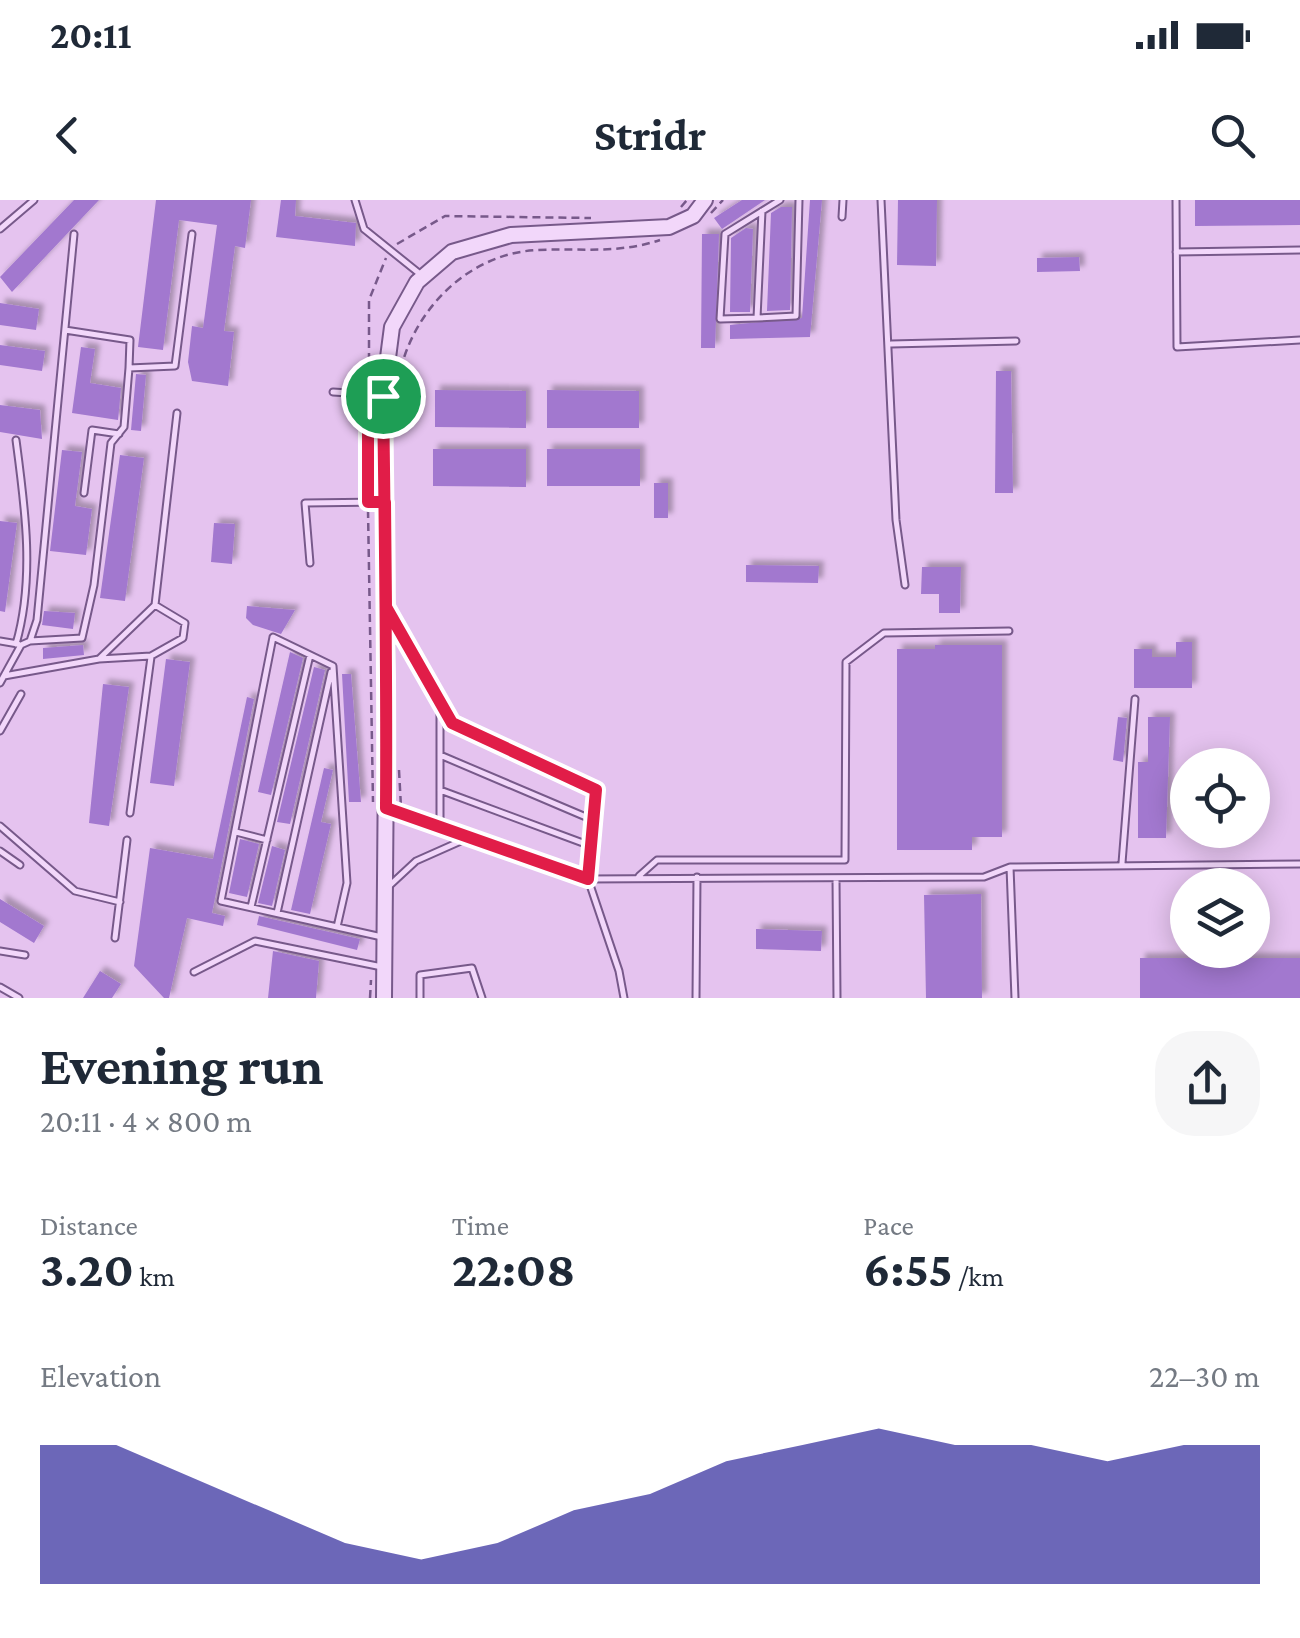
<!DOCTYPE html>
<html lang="en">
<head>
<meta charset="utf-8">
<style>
	:root { --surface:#fff; --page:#f6f6f7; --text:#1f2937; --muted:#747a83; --accent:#2f279b }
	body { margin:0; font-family:"Crimson Pro",serif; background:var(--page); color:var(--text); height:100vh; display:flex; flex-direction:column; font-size:38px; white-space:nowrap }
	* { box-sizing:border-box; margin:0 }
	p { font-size:32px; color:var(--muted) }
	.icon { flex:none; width:55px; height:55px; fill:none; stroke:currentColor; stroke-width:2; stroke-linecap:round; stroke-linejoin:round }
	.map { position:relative; height:798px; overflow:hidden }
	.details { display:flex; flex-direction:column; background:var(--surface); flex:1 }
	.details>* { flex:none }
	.buttons { position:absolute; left:1170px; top:548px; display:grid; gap:20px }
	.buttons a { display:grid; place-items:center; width:100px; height:100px; border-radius:50%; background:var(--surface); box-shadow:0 5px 25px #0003; font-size:50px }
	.pin { position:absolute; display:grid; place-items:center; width:85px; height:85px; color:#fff; margin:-42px; border:5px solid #fff; border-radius:50%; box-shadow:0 2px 10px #0007 }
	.round { display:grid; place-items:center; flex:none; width:105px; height:105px; border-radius:40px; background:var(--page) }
	.head { display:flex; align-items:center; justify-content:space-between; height:170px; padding:0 40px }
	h1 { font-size:55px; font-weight:700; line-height:75px }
	.figures { display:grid; grid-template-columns:repeat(3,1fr); gap:15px; height:170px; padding:10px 40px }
	.figures div { display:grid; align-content:center }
	.figures b { font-size:50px; font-weight:700 }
	.figures small { font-size:28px; font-weight:400 }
	.figures p { font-size:28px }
	.chart { height:280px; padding:20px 40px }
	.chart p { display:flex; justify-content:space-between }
	.chart svg { width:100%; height:180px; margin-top:10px; fill:var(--accent); opacity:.7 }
	.status { display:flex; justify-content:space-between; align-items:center; height:70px; padding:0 50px; background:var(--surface); direction:ltr }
	.status svg { height:28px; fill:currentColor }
	header { display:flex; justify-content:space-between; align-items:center; height:130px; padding:0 40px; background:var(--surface); font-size:45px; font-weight:700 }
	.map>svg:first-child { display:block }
	.building { fill:#a278cf; filter:url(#shadow) }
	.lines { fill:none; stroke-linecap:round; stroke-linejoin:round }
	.service-casing { stroke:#77598a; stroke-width:9 }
	.tertiary-casing { stroke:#77598a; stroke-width:18 }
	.path { stroke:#77598a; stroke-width:2.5; stroke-dasharray:8 5; stroke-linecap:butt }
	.service { stroke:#f2d7fa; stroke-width:5 }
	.tertiary { stroke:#f2d7fa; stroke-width:14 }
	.route-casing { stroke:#fff; stroke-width:20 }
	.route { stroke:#e11d48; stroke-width:12 }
</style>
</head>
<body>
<div class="status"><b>20:11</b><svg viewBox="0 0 49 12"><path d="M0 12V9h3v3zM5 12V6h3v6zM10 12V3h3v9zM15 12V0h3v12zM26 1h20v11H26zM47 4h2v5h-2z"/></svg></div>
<header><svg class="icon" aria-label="back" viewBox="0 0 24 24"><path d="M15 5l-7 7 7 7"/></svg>Stridr<svg class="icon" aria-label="search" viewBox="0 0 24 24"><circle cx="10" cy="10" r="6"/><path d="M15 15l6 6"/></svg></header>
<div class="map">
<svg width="1300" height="798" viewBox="0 0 1300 798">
	<defs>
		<filter id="shadow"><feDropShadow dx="5" dy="-5" stdDeviation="2.5" flood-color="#0004"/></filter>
	</defs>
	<rect width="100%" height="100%" fill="#e5c3ef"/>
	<path class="building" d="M74,0H99L12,92L0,77Z
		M156,0H251L245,48L235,46L224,131L234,132L228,186L192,181L188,162L192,126L203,128L217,25L179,20L163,150L138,147Z
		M281,0H296L295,16L356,23L355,46L276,37Z
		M742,0H765L722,29L714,18Z
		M810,0H822L810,137L730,139V125L802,118Z
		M898,0H937L936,66L897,65Z
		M1195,0H1300V25L1195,26Z
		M781,7H792L790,110L767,111L771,13Z
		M746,28L753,29L750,112H730L731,38Z
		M702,34H719L715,148H701Z
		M1079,57L1080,71L1037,72V58Z
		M0,103L39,109L36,130L0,125Z
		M0,145L45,151L42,171L0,165Z
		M81,147L95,149L90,183L121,188L118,220L72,213Z
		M996,171H1011L1013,293H995Z
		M136,174L146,175L141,231L131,230Z
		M435,190L526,191V228L435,227Z
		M547,190L639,191V228H547Z
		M0,205L40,210L42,239L0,232Z
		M433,249H526V287L433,286Z
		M547,249H640V286H547Z
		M62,250L82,252L75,306L92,309L86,355L50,351Z
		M120,255L144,258L125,401L100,398Z
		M654,283H668V318H654Z
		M0,321L17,323L5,412L0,411Z
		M214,323L235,324L232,364L211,362Z
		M746,365L819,366L818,383L746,382Z
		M922,367H961L960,413H939V394H921Z
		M247,406L295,410L281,434L253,425L246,418Z
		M44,411L75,413L73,429L42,425Z
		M1176,442H1192V488H1134V449H1152V457H1176Z
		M83,445L84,455L43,459V448Z
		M935,445H1002V637H972V650H897V449H935Z
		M290,452L303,458L271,595L258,592Z
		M166,459L190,462L174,586L150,583Z
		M314,467L325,470L290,624L277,622Z
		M342,474H351L361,602H349Z
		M103,484L129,487L109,626L89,623Z
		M247,497L254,499L212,713L225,716L223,726L187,718L169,798H164L134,766L150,648L213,659Z
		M1118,517L1127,518L1123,562L1113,560Z
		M1148,517H1170L1166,638H1138V562H1148Z
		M324,568L333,570L321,622L331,624L310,714L291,710Z
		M240,639L259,644L247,697L229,693Z
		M272,646L285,650L272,706L258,703Z
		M981,694L982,798H926L924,695Z
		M0,699L44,726L34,743L0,722Z
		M259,716L360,739L357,750L257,725Z
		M756,729L822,731L821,751L756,749Z
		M273,751L319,761L316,798H268Z
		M1140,758H1300V798H1140Z
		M100,771L121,784L112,798H83Z"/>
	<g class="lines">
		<g class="service-casing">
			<path id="service" d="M355,0L364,29L420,74
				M881,0L896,320L905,385
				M1176,0L1177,147L1300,140
				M762,11L757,118L796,116L799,0
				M842,17L843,0
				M0,29L34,0
				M1176,52L1300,50
				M757,118L720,119L725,34L780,0
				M65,130L130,140L129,168
				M891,144L1016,141
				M333,192L380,195
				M84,293L92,230L119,234
				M310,363L305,303L382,302
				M391,414L452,523L596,590L588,679L619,771L624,798
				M0,441L18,444
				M30,441L82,438L94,385L111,243L124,227L129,168L175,166L192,34
				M16,444C35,379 25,307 16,240
				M100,458L155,405
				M4,476L99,459L151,456L183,438L185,423L155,405L177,213
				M0,483L21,445L30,441L37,420L74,34
				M440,504V627
				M0,531L21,494
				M440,555L593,620
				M440,590L591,646
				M389,609L588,679L984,677L1010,667L1300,664
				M130,613L151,457
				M0,626L75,691L120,702
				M236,632L267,640
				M0,651L20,665
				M1122,663L1135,499
				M1010,667L1015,798
				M639,676L657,660H845L846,462L884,433L1009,431
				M836,678L837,798
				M388,687L416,661L470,637
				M251,707L310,455
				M277,713L331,472
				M337,727L347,683L333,466L273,437L221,701L373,735L382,737
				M115,738L127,640
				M0,751L25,755
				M194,772L255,741L382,767
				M0,787L19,798
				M420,798V775L472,768L482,798
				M696,798L697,677"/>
		</g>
		<g class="tertiary-casing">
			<path id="tertiary" d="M384,798L387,442L383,196L392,127L417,82L452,52L511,35L669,27L693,16L705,0"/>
		</g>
		<path class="path" d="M681,7L687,0
			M711,13L723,0
			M397,44L445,16L591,18
			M398,182C409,114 466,53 538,50C581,48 618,54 660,40
			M369,187V100L386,58
			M368,297V200
			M368,310L373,602
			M399,570L401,607
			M370,798L371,780"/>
		<use href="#service" class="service"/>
		<use href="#tertiary" class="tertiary"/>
	</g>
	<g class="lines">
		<g class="route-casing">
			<path id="route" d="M383,196C385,333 387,470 386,608L588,679L596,590L452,523L386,407L385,302H368V195L383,196"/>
		</g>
		<use href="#route" class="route"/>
	</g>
</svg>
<div class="buttons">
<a><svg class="icon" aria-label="locate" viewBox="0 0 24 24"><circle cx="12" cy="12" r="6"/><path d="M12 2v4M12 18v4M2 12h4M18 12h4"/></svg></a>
<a><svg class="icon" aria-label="layers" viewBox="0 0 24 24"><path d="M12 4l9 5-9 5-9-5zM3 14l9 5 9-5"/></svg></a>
</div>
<div class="pin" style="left:383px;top:196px;background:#1e9e55"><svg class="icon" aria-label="arrive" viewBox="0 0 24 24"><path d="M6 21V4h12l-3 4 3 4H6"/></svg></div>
</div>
<section class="details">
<div class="head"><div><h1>Evening run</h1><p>20:11 · 4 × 800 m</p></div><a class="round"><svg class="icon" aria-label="share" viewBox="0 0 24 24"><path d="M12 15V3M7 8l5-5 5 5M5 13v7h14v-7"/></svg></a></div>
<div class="figures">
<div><p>Distance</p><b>3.20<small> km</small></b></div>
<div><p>Time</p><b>22:08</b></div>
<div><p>Pace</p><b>6:55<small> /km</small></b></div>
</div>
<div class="chart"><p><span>Elevation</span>22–30 m</p>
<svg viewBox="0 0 160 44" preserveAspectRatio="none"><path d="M0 44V10L10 10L20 18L30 26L40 34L50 38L60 34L70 26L80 22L90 14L100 10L110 6L120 10L130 10L140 14L150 10L160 10V44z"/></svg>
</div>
</section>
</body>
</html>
